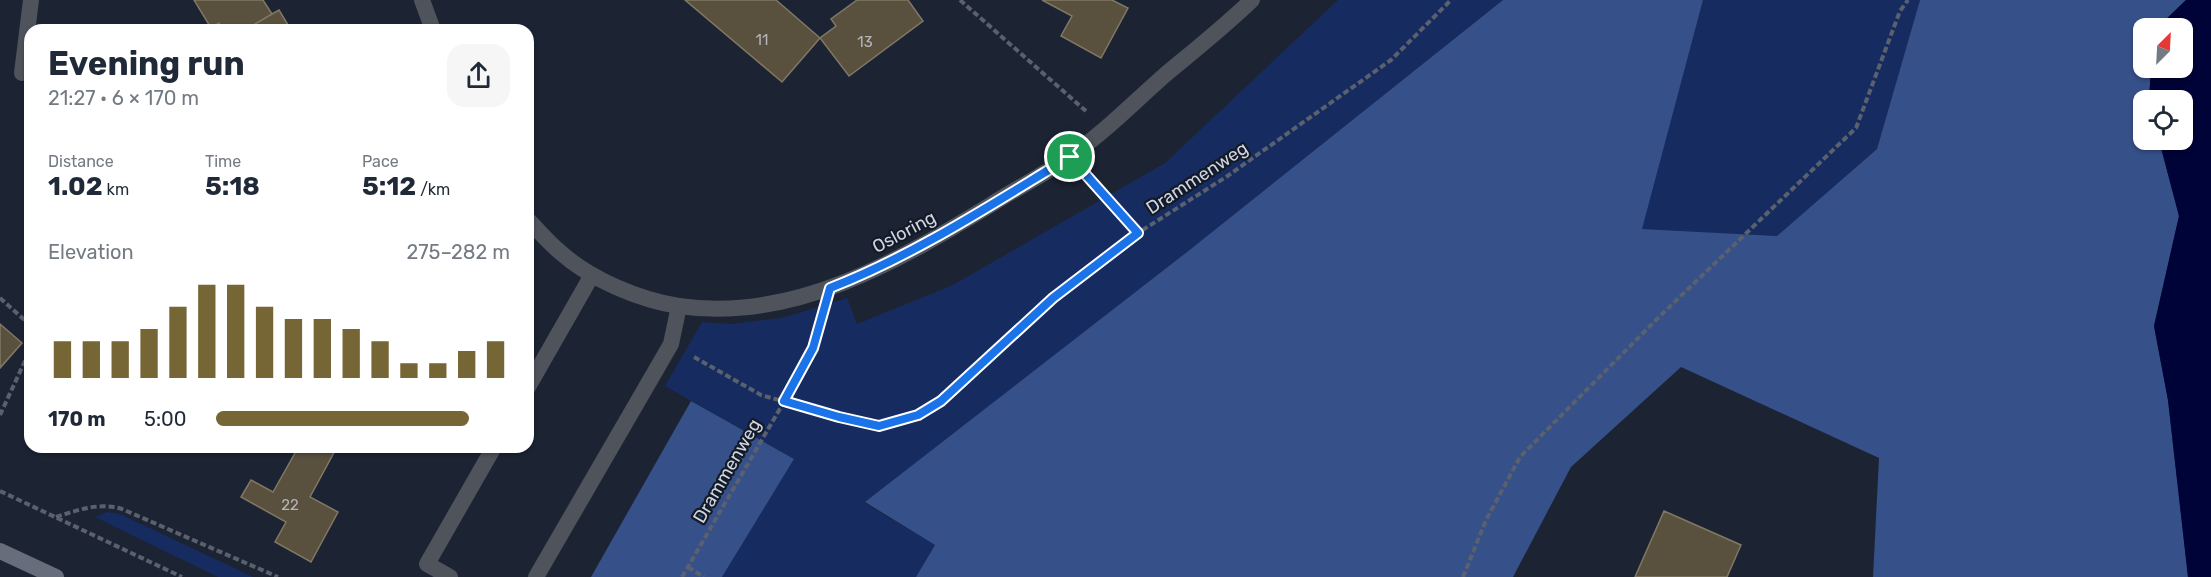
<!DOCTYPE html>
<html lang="en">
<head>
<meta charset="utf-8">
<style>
	:root { --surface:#fff; --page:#f6f6f7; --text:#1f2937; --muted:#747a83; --accent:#766636 }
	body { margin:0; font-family:Rubik,sans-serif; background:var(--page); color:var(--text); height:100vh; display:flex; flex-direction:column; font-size:22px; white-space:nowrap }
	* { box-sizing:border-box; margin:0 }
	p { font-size:20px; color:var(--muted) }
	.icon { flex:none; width:33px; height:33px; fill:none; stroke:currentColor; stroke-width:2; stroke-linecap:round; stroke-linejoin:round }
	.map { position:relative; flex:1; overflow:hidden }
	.drawer { position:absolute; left:24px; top:24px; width:510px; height:429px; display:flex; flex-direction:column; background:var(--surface); border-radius:18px; box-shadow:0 2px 4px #0004 }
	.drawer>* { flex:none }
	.needle { width:39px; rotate:24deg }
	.controls { position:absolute; left:2133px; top:18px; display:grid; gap:12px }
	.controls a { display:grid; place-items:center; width:60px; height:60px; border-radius:12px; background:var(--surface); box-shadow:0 2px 4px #0004; font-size:30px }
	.pin { position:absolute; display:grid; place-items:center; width:51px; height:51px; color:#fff; margin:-26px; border:3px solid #fff; border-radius:50%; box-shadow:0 2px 6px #0007 }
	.round { display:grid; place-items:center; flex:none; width:63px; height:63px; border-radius:18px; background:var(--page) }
	.summary { display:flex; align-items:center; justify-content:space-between; height:102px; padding:0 24px }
	h1 { font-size:33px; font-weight:700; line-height:45px }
	.stats { display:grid; grid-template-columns:repeat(3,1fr); gap:9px; height:102px; padding:6px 24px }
	.stats div { display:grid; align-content:center }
	.stats b { font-size:26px; font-weight:700 }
	.stats small { font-size:16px; font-weight:400 }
	.stats p { font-size:16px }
	.chart { height:168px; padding:12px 24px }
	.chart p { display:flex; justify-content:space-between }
	.chart svg { width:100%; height:108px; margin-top:6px; stroke:var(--accent); stroke-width:6 }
	ul { padding:0 24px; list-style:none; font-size:20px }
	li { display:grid; grid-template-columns:96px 72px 1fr; align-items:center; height:45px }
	li i { height:15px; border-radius:8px; background:var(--accent) }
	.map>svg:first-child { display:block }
	.green { fill:#162c61 }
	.forest { fill:#365089 }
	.water { fill:#000337 }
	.building { fill:#59503e; stroke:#817864; stroke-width:1.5 }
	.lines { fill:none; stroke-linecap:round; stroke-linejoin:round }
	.path { stroke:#5a606e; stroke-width:4; stroke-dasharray:6 3; stroke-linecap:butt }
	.service { stroke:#4f535b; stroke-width:16 }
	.minor { stroke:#4f535b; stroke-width:16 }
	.secondary { stroke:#676d7a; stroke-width:16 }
	.route-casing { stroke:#fff; stroke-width:12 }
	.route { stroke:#1a73e8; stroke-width:8 }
	.labels { text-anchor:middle; stroke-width:4.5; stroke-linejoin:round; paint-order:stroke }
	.number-label { font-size:15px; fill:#b2b4b7 }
	.street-label { font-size:18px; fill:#d0d5df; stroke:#131a28 }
</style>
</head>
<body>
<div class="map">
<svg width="2211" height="577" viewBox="0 0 2211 577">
	<rect width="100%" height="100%" fill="#1c2333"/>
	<path class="green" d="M1338,0H1503L1187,252L865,503L935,545L916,577H722L794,459L665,386L702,322L731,324L782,318L847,298L857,324L953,285L1165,163Z
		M1703,0H1920L1877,149L1778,236L1641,229Z
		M107,512L120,514L253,577H218L95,517Z"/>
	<path class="forest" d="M1503,0H1703L1642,229L1777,236L1877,149L1920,0H2186L2157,28H2144V68H2151L2149,100H2144V140H2159L2179,216L2154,326L2168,400L2188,577H1873L1879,458L1681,367L1571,467L1513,577H916L935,545L865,502L1187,252Z
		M691,401L794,459L722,577H591Z"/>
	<path class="water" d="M2186,0H2211V577H2188L2168,400L2154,326L2179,216L2159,140H2182V100H2149L2151,68H2182V28H2157Z"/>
	<path class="building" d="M194,0H263L272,14L245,30H223L219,23L211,28Z
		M685,0H776L820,38L782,82Z
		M857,0H908L923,21L849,76L820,38L836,26L831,19Z
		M1042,0H1112L1128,8L1101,58L1061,36L1072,16Z
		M279,10L291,30H245L272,14Z
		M0,324L22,343L0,368Z
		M284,447H337L310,497L338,512L311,562L275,542L286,522L241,497L251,480L273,492L295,453Z
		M1664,511L1741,545L1727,577H1635Z"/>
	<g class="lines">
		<path class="path" d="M960,0L1087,112
			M1086,175L1138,233
			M0,298L30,325
			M694,357L761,395L839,417L879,426L918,415L941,401L1053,298L1138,233L1226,177L1391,60L1451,0
			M0,415L30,350
			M0,491L182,577
			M56,517C78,510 99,502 122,509L278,577
			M688,567L704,577
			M682,577L799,376L813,348L823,317
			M1463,577L1486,520L1520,457L1661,315L1856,128L1900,11L1908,0"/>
		<path class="service" d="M528,387L592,275
			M450,577L427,564L494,447
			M536,577L671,344L679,306"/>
		<path class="minor" d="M422,0L433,30
			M22,73L31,0
			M528,220C539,231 549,243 560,252C590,279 639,300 679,306C792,323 899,261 992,204C1017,188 1045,174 1069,157C1104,133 1134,102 1166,74C1195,50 1225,26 1252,0"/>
		<path class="secondary" d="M0,551L56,577"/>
	</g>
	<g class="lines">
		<g class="route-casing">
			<path id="route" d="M1070,157L1138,233L1053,298L941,401L918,415L879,426L839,417L784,401L813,348L830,288C915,255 992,204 1070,157Z"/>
		</g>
		<use href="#route" class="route"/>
	</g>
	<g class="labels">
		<g class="number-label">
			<text x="762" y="45">11</text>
			<text x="865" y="47">13</text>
			<text x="290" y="510">22</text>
		</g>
		<g class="street-label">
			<text transform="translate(1197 178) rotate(-33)" y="6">Drammenweg</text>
			<text transform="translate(904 232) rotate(-28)" y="6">Osloring</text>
			<text transform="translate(727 471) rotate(-60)" y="6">Drammenweg</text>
		</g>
	</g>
</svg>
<div class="controls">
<a><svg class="needle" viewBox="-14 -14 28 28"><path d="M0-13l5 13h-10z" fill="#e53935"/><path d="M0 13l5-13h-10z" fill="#747a83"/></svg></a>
<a><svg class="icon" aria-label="locate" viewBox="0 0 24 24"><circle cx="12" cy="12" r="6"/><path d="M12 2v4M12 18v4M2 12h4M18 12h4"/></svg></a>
</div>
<div class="pin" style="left:1070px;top:157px;background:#1e9e55"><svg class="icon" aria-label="arrive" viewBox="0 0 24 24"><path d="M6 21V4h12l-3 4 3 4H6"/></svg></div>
<section class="drawer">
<div class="summary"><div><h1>Evening run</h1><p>21:27 · 6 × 170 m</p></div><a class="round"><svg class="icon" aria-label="share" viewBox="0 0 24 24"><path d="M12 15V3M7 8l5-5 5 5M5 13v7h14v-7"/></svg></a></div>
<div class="stats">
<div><p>Distance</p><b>1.02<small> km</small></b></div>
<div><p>Time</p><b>5:18</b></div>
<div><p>Pace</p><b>5:12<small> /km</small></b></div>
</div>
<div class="chart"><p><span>Elevation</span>275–282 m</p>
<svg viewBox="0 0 160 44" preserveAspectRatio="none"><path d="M5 44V29M15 44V29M25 44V29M35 44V24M45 44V15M55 44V6M65 44V6M75 44V15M85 44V20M95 44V20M105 44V24M115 44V29M125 44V38M135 44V38M145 44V33M155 44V29"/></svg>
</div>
<ul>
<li><b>170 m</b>5:00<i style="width:86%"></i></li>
</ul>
</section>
</div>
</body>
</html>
